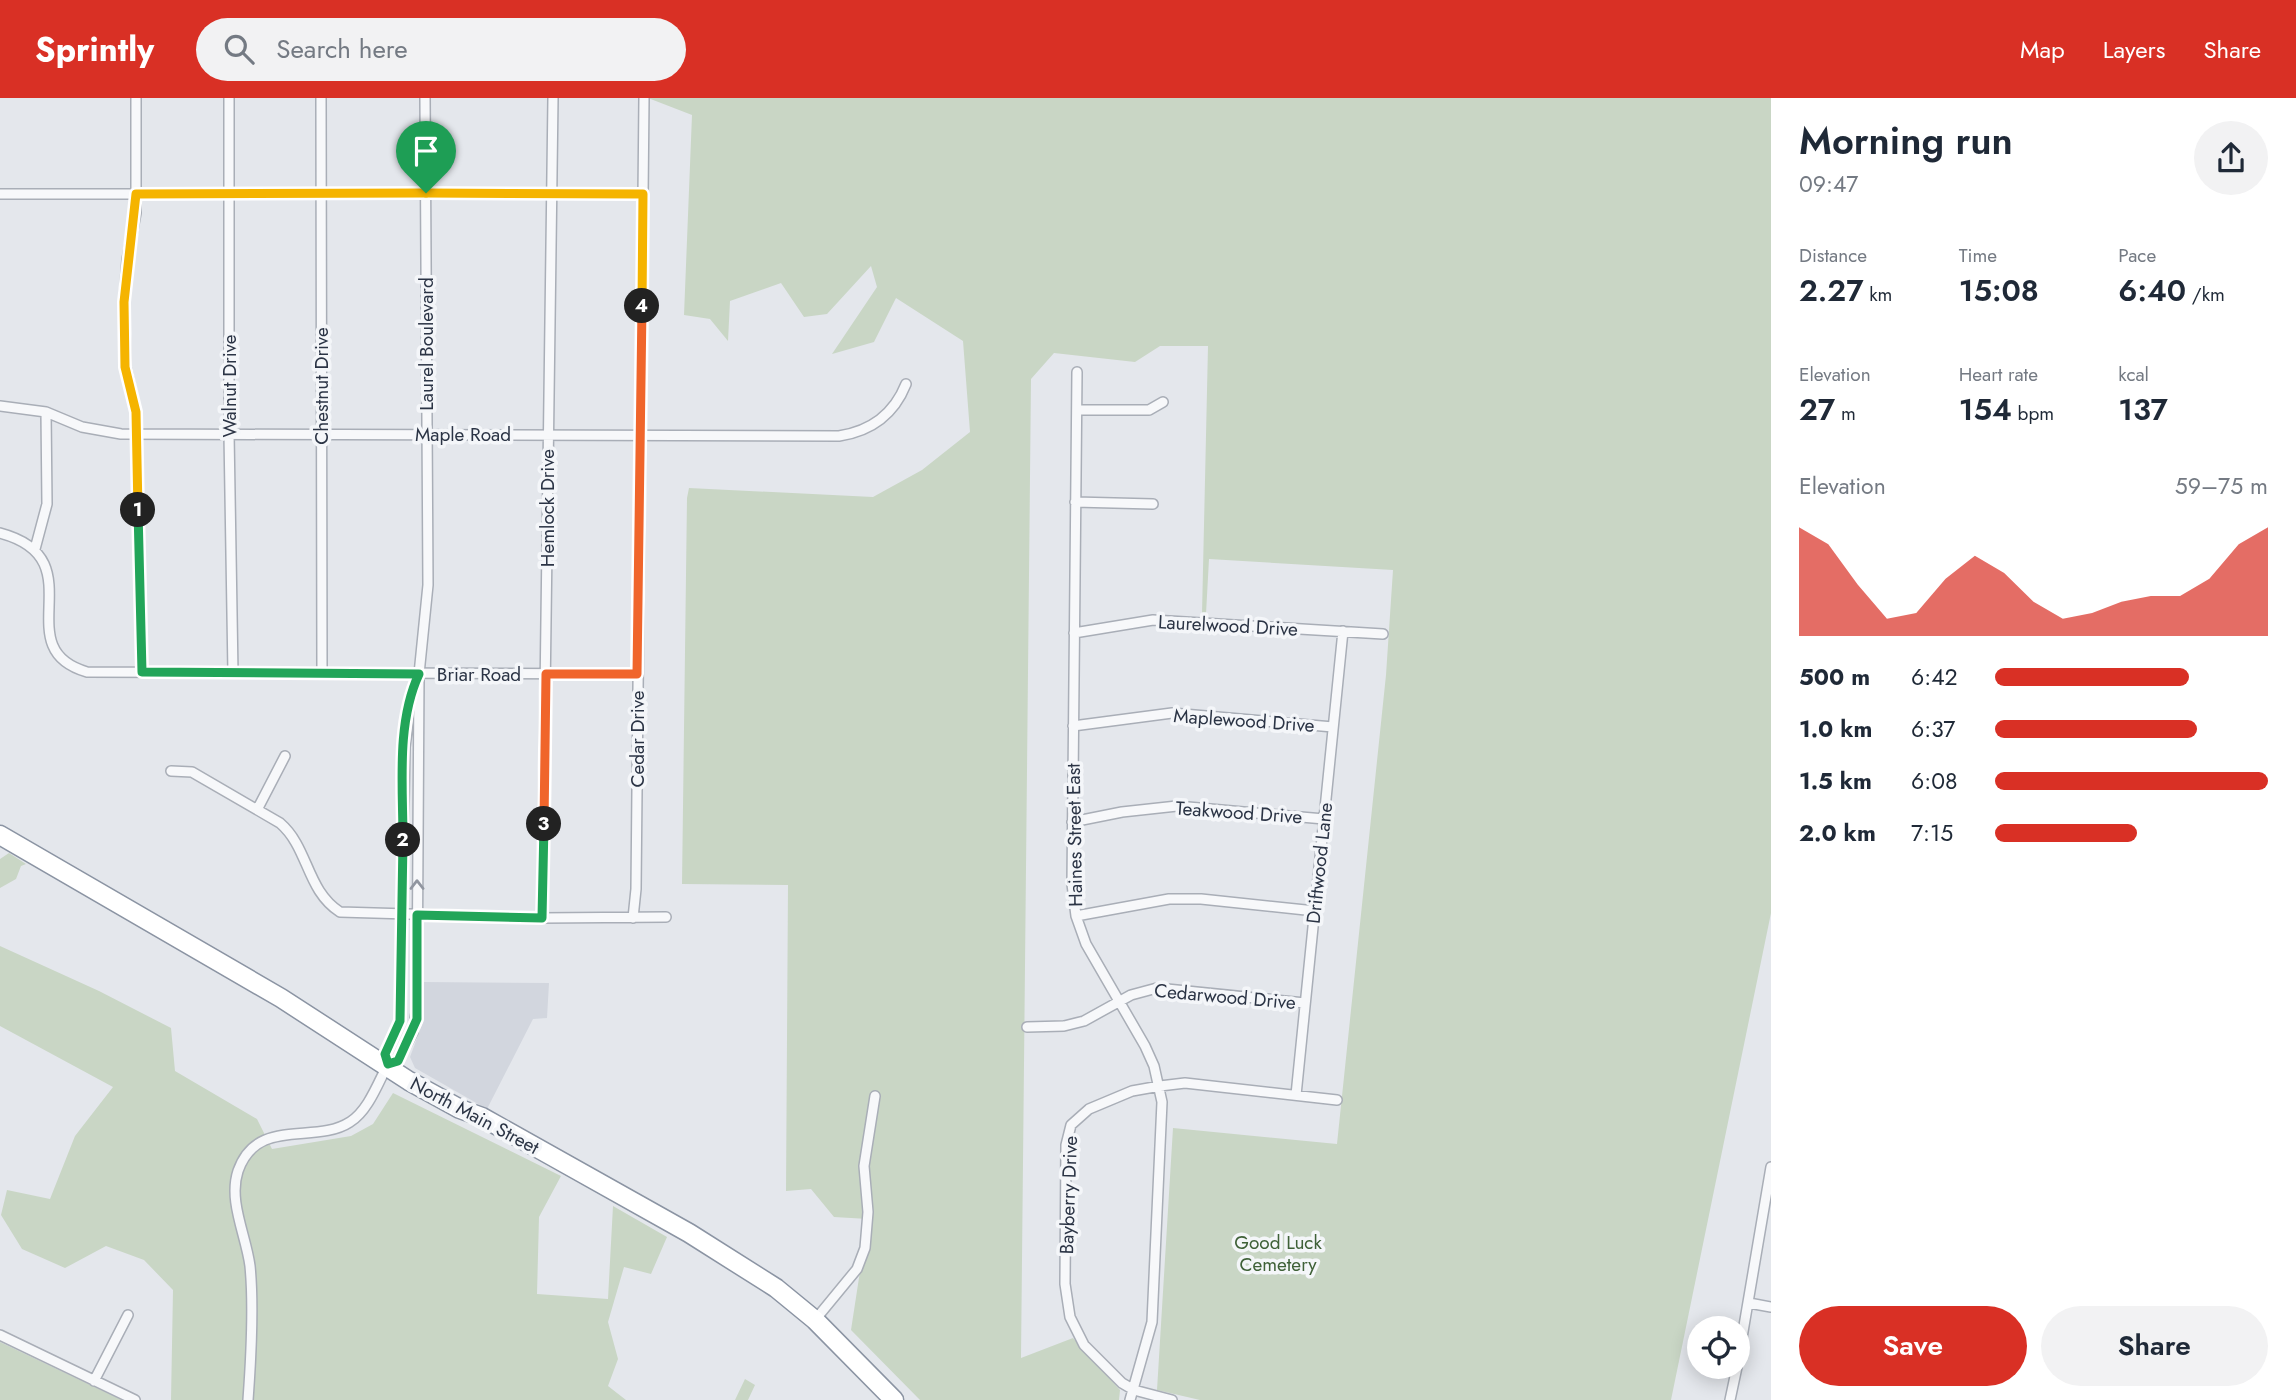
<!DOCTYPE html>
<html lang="en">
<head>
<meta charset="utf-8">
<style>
	:root { --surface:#fff; --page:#f2f2f3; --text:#1f2937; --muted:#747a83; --accent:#d93025 }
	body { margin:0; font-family:Jost,sans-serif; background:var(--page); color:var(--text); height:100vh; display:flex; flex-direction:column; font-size:26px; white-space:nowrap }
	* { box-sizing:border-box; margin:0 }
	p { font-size:23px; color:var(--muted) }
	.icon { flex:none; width:38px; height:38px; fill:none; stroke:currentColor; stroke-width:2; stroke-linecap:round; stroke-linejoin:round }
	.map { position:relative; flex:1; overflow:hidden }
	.sheet { display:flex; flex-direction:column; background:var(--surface); width:525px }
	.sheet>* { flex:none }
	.fabs { position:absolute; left:1687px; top:1218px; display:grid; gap:14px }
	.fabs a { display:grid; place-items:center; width:63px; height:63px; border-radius:50%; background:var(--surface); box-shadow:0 4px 18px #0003; font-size:35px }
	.pin { position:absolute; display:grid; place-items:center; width:60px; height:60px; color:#fff; margin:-72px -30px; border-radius:50% 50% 50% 0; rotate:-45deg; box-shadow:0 0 7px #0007 }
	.pin .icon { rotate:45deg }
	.km { position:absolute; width:35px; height:35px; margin:-18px; border-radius:50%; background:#222; color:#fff; font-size:19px; line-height:35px; text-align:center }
	.round { display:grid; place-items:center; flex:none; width:74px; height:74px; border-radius:37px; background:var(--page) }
	.headline { display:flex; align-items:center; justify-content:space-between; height:119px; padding:0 28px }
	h1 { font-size:38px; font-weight:600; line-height:52px }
	.figures { display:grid; grid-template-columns:repeat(3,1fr); gap:10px; height:119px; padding:7px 28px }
	.figures div { display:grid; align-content:center }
	.figures b { font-size:30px; font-weight:600 }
	.figures small { font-size:19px; font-weight:400 }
	.figures p { font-size:19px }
	.chart { height:196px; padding:14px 28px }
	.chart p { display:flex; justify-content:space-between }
	.chart svg { width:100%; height:126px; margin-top:7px; fill:var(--accent); opacity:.7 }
	.button { display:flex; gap:14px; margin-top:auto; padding:14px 28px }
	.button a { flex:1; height:80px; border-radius:42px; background:var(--accent); color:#fff; font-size:28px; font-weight:600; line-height:80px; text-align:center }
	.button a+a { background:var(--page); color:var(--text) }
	ul { padding:0 28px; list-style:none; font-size:23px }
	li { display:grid; grid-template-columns:112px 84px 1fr; align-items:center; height:52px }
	li i { height:18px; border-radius:9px; background:var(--accent) }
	header { display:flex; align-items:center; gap:42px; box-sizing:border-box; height:98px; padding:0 35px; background:var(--accent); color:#fff }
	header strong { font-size:33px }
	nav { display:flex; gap:38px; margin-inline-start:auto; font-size:24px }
	.search { width:490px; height:63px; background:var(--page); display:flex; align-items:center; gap:18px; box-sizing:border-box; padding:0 24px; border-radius:38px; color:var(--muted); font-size:26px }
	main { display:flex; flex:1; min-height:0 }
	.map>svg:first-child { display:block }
	.built { fill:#d2d6de }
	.green { fill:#c9d6c5 }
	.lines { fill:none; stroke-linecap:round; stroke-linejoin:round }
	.street-casing { stroke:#a9aeb7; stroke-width:12 }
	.highway-casing { stroke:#8b94a3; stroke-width:21 }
	.street { stroke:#f7f8fa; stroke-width:9 }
	.highway { stroke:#fff; stroke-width:18 }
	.oneway { stroke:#9196a0 }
	.split-1-casing { stroke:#fff; stroke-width:14 }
	.split-2-casing { stroke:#fff; stroke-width:14 }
	.split-3-casing { stroke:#fff; stroke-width:14 }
	.split-4-casing { stroke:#fff; stroke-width:14 }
	.split-5-casing { stroke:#fff; stroke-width:14 }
	.split-1 { stroke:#f5b400; stroke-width:9 }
	.split-2 { stroke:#22a559; stroke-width:9 }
	.split-3 { stroke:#22a559; stroke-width:9 }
	.split-4 { stroke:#f0652b; stroke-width:9 }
	.split-5 { stroke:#f5b400; stroke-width:9 }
	.labels { text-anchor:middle; stroke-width:7; stroke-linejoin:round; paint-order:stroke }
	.street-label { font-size:19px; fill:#2b3445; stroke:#f4f6f9 }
	.park-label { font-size:19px; fill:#3f6138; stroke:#f4f6f9 }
</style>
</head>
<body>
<header>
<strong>Sprintly</strong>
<div class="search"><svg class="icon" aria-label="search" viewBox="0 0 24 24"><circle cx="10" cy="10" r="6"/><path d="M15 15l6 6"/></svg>Search here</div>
<nav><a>Map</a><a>Layers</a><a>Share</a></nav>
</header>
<main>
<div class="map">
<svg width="1771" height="1302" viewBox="0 0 1771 1302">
	<rect width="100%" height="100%" fill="#e4e7ec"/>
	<path class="built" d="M423,884L549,885L547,920L533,921L487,1011L415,970L410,959L423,924Z"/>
	<path class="green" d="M648,0H1771V815L1671,1302H1200L1157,1292L1173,1030L1337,1046L1386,577L1393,472L1209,461L1206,516H1202L1208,248H1160L1135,264L1054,255L1031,281L1021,1260L1073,1240L1120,1292L1119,1302H920L851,1232L868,1121L834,1119L811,1091L786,1093L788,787L682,786L687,400L689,390L873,399L922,372L970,334L963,243L896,200L874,244L832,256L877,189L871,168L827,216L804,219L781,185L730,203L728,243L710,221L684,217L692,17Z
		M9,755L26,766L21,768L16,781L0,790V761Z
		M0,848L99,893L171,930L175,973L257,1021L272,1051L351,1038L373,1026L393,995L561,1078L539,1119L537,1196L608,1201L613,1108L667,1139L651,1176L624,1169L608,1224L618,1261L608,1288L626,1302H171L173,1192L144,1162L106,1148L65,1170L22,1151L1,1117L7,1092L50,1101L75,1038L113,989L0,928Z
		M0,1244L122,1302H0Z
		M745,1281L755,1287L748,1302H735Z"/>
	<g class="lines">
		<g class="street-casing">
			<path id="street" d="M136,0V115L127,162L124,204L126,269L136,314L142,574
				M229,0V336L233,575
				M321,0L322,576
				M0,96H643
				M1077,274L1072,786L1076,818L1086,846L1145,948L1154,968L1162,1004L1152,1224L1130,1302
				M0,308L46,314L82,329L121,336L839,338C872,333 894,316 906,286
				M1077,312H1149L1163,304
				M1075,404L1153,406
				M0,435C98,461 4,550 87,574L637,576
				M35,451L47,406L46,314
				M1074,535L1153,522L1383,536
				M1073,628L1172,615L1333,629
				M171,673L192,674L280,725C309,750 306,792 340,814L542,820L666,819
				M258,710L285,658
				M1072,724L1122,714L1177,708L1324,721
				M1076,818L1169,801H1201L1315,813
				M542,820L553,0
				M633,820L636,791L644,0
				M1027,929L1064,928L1084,923L1131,897L1157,890L1305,905
				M388,966L398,963L413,934L417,909L419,576L428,487L425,0
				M1296,997L1343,533
				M1749,1205L1771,1209
				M815,1222L857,1171L865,1150L868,1114L864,1068L875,998
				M0,1237L135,1302
				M1738,1263L1771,1069
				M94,1283L128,1217
				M248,1302C251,1261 254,1208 250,1168C246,1137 228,1103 238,1073C257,1018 315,1047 350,1024C368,1013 378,985 388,966L385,956L400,923L405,649L411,601L417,581
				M1172,1302L1134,1292L1122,1285L1084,1247L1070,1219L1065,1186L1066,1047L1071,1027L1089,1011L1132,993L1160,988L1185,985L1337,1002
				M1730,1302L1737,1269"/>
		</g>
		<g class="highway-casing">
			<path id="highway" d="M0,737L281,900L409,983L460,1011L482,1019L689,1135L776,1190L815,1222L894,1302"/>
		</g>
		<use href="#street" class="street"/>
		<use href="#highway" class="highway"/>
	</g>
	<defs><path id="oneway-chevron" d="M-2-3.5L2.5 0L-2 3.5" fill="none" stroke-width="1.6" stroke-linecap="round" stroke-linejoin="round" transform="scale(1.75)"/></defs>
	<use class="oneway" href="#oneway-chevron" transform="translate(417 787) rotate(-90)"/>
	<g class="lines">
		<g class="split-1-casing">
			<path id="split-1" d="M138,412L136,314L125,269L124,204L136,96L426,95"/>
		</g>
		<g class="split-2-casing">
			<path id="split-2" d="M138,412L142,574L419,576C396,625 403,689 403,742"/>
		</g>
		<g class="split-3-casing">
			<path id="split-3" d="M403,742L400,923L385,956L388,966L398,963L417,921V817L542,820L544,726"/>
		</g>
		<g class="split-4-casing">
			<path id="split-4" d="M544,726L546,576H637L642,208"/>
		</g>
		<g class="split-5-casing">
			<path id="split-5" d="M426,95L643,96L642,208"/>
		</g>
		<use href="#split-1" class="split-1"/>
		<use href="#split-2" class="split-2"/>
		<use href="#split-3" class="split-3"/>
		<use href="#split-4" class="split-4"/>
		<use href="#split-5" class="split-5"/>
	</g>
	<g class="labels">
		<g class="street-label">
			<text transform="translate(426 246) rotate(-90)" y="7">Laurel Boulevard</text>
			<text transform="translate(229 288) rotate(-90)" y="7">Walnut Drive</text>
			<text transform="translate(321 288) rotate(-90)" y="7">Chestnut Drive</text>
			<text x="463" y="343">Maple Road</text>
			<text transform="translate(547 410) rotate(-90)" y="7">Hemlock Drive</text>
			<text transform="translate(1228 527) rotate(3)" y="7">Laurelwood Drive</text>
			<text x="479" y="583">Briar Road</text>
			<text transform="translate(1244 622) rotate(4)" y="7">Maplewood Drive</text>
			<text transform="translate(637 641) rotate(-90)" y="7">Cedar Drive</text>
			<text transform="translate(1239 714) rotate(4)" y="7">Teakwood Drive</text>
			<text transform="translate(1074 737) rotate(-91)" y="7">Haines Street East</text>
			<text transform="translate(1319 765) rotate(-84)" y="7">Driftwood Lane</text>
			<text transform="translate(1225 898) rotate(5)" y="7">Cedarwood Drive</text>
			<text transform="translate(475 1017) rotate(28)" y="7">North Main Street</text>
			<text transform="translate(1068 1097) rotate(-88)" y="7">Bayberry Drive</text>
		</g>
		<g class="park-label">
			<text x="1278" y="1151">Good Luck<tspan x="1278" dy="22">Cemetery</tspan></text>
		</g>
	</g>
</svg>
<div class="fabs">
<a><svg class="icon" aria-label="locate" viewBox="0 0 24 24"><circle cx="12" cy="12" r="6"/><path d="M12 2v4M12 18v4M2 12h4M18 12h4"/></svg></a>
</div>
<div class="pin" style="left:426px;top:95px;background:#1e9e55"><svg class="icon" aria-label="arrive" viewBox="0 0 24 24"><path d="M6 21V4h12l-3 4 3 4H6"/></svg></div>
<b class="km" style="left:138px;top:412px">1</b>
<b class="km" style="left:403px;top:742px">2</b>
<b class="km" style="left:544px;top:726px">3</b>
<b class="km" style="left:642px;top:208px">4</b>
</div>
<section class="sheet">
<div class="headline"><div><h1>Morning run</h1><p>09:47</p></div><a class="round"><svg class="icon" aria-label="share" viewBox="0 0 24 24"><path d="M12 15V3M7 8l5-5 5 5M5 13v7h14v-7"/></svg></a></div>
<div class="figures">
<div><p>Distance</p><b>2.27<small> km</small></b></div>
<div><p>Time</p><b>15:08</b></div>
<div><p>Pace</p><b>6:40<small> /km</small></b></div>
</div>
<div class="figures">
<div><p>Elevation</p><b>27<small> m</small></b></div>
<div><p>Heart rate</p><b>154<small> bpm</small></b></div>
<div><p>kcal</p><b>137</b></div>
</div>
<div class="chart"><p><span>Elevation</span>59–75 m</p>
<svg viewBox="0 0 160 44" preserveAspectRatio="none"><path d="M0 44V6L10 12L20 26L30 38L40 36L50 24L60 16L70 22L80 32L90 38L100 36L110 32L120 30L130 30L140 24L150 12L160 6V44z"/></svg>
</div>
<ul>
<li><b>500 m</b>6:42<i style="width:71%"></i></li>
<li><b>1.0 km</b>6:37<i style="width:74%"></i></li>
<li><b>1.5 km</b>6:08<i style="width:100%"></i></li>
<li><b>2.0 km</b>7:15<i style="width:52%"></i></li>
</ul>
<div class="button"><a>Save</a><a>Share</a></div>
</section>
</main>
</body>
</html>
